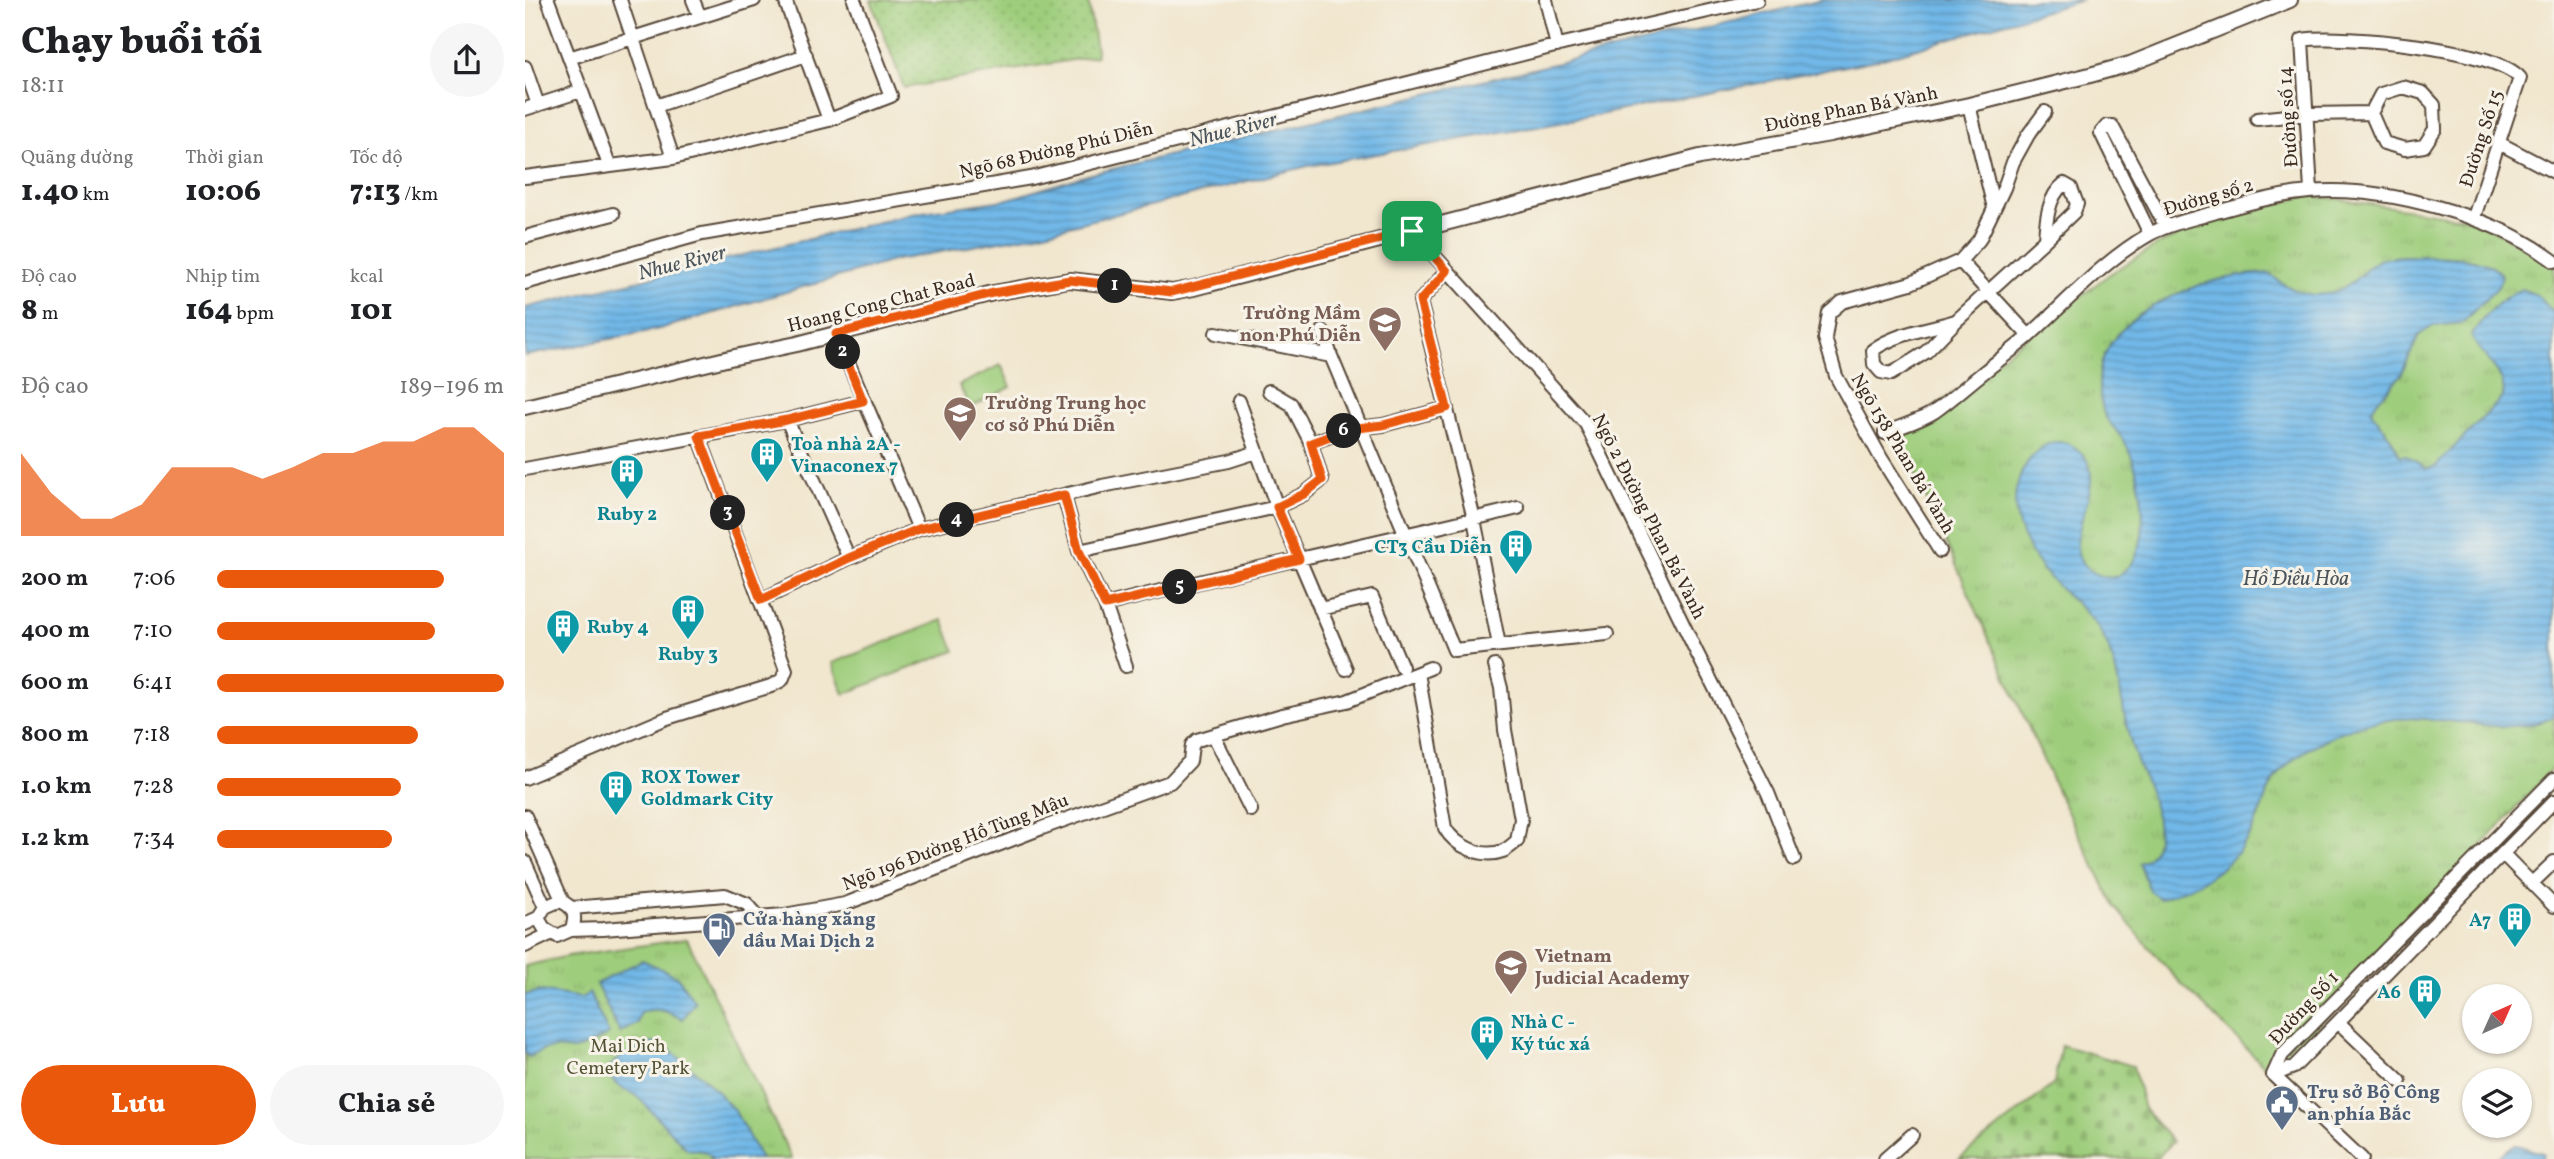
<!DOCTYPE html>
<html lang="vi">
<head>
<meta charset="utf-8">
<style>
	:root { --surface:#fff; --page:#f6f6f6; --text:#202124; --muted:#757577; --accent:#ea580c }
	body { margin:0; font-family:Vollkorn,serif; background:var(--page); color:var(--text); height:100vh; display:flex; flex-direction:column; font-size:26px; white-space:nowrap }
	* { box-sizing:border-box; margin:0 }
	p { font-size:23px; color:var(--muted) }
	.icon { flex:none; width:38px; height:38px; fill:none; stroke:currentColor; stroke-width:2; stroke-linecap:round; stroke-linejoin:round }
	.map { position:relative; flex:1; overflow:hidden }
	.details { display:flex; flex-direction:column; background:var(--surface); width:525px }
	.details>* { flex:none }
	.needle { width:46px; rotate:45deg }
	.controls { position:absolute; left:1937px; top:984px; display:grid; gap:14px }
	.controls a { display:grid; place-items:center; width:70px; height:70px; border-radius:50%; background:var(--surface); box-shadow:0 2px 5px #0004; font-size:35px }
	.pin { position:absolute; display:grid; place-items:center; width:60px; height:60px; color:#fff; margin:-30px; border-radius:14px; box-shadow:0 4px 10px #0006 }
	.km { position:absolute; width:35px; height:35px; margin:-18px; border-radius:50%; background:#222; color:#fff; font-size:19px; line-height:35px; text-align:center }
	.round { display:grid; place-items:center; flex:none; width:74px; height:74px; border-radius:37px; background:var(--page) }
	.overview { display:flex; align-items:center; justify-content:space-between; height:119px; padding:0 21px }
	h1 { font-size:38px; font-weight:800; line-height:52px }
	.metrics { display:grid; grid-template-columns:repeat(3,1fr); gap:10px; height:119px; padding:7px 21px }
	.metrics div { display:grid; align-content:center }
	.metrics b { font-size:30px; font-weight:800 }
	.metrics small { font-size:19px; font-weight:400 }
	.metrics p { font-size:19px }
	.chart { height:196px; padding:14px 21px }
	.chart p { display:flex; justify-content:space-between }
	.chart svg { width:100%; height:126px; margin-top:7px; fill:var(--accent); opacity:.7 }
	.cta { display:flex; gap:14px; margin-top:auto; padding:14px 21px }
	.cta a { flex:1; height:80px; border-radius:42px; background:var(--accent); color:#fff; font-size:28px; font-weight:800; line-height:80px; text-align:center }
	.cta a+a { background:var(--page); color:var(--text) }
	ul { padding:0 21px; list-style:none; font-size:23px }
	li { display:grid; grid-template-columns:112px 84px 1fr; align-items:center; height:52px }
	li i { height:18px; border-radius:9px; background:var(--accent) }
	main { display:flex; flex:1; min-height:0 }
	.map>svg:first-child { display:block }
	.grass { fill:url(#grass-dots); stroke:#6c7c4c; stroke-width:2 }
	.cemetery { fill:url(#cemetery-stones); stroke:#6c7c4c; stroke-width:2 }
	.park { fill:url(#park-tufts); stroke:#6c7c4c; stroke-width:2 }
	.pitch { fill:#9ecd7b; stroke:#6c7c4c; stroke-width:2 }
	.water { fill:url(#water-rules); stroke:#567183; stroke-width:2 }
	.lines { fill:none; stroke-linecap:round; stroke-linejoin:round }
	.minor-casing { stroke:#564638; stroke-width:16 }
	.tertiary-casing { stroke:#564638; stroke-width:18 }
	.minor { stroke:#fff; stroke-width:12 }
	.tertiary { stroke:#fff; stroke-width:14 }
	.route-casing { stroke:#fff; stroke-width:14 }
	.route { stroke:#ea580c; stroke-width:9 }
	.labels { text-anchor:middle; stroke-width:6; stroke-linejoin:round; paint-order:stroke }
	.street-label { font-size:19px; fill:#3b2a1e; stroke:#f7f3e8 }
	.education-label { font-size:19px; font-weight:bold; fill:#785e54; stroke:#f7f3e8; text-anchor:start }
	.culture-label { font-size:19px; font-weight:bold; fill:#0d838f; stroke:#f7f3e8; text-anchor:start }
	.service-label { font-size:19px; font-weight:bold; fill:#4e5e75; stroke:#f7f3e8; text-anchor:start }
	.park-label { font-size:19px; fill:#545335; stroke:#f7f3e8 }
	.water-label { font-size:21px; font-style:italic; fill:#4b555b; stroke:#f7f3e8 }
</style>
</head>
<body>
<main>
<section class="details">
<div class="overview"><div><h1>Chạy buổi tối</h1><p>18:11</p></div><a class="round"><svg class="icon" aria-label="share" viewBox="0 0 24 24"><path d="M12 15V3M7 8l5-5 5 5M5 13v7h14v-7"/></svg></a></div>
<div class="metrics">
<div><p>Quãng đường</p><b>1.40<small> km</small></b></div>
<div><p>Thời gian</p><b>10:06</b></div>
<div><p>Tốc độ</p><b>7:13<small> /km</small></b></div>
</div>
<div class="metrics">
<div><p>Độ cao</p><b>8<small> m</small></b></div>
<div><p>Nhịp tim</p><b>164<small> bpm</small></b></div>
<div><p>kcal</p><b>101</b></div>
</div>
<div class="chart"><p><span>Độ cao</span>189–196 m</p>
<svg viewBox="0 0 160 44" preserveAspectRatio="none"><path d="M0 44V15L10 29L20 38L30 38L40 33L50 20L60 20L70 20L80 24L90 20L100 15L110 15L120 11L130 11L140 6L150 6L160 15V44z"/></svg>
</div>
<ul>
<li><b>200 m</b>7:06<i style="width:79%"></i></li>
<li><b>400 m</b>7:10<i style="width:76%"></i></li>
<li><b>600 m</b>6:41<i style="width:100%"></i></li>
<li><b>800 m</b>7:18<i style="width:70%"></i></li>
<li><b>1.0 km</b>7:28<i style="width:64%"></i></li>
<li><b>1.2 km</b>7:34<i style="width:61%"></i></li>
</ul>
<div class="cta"><a>Lưu</a><a>Chia sẻ</a></div>
</section>
<div class="map">
<svg width="2029" height="1159" viewBox="0 0 2029 1159">
	<defs>
		<pattern id="grass-dots" width="8" height="8" patternUnits="userSpaceOnUse" patternTransform="scale(1.75)"><rect width="8" height="8" fill="#9ecd7b"/><path d="M2 2h.1M6 6h.1" fill="none" stroke="#89b06a" stroke-width="1.8" stroke-linecap="round"/></pattern>
		<pattern id="cemetery-stones" width="16" height="16" patternUnits="userSpaceOnUse" patternTransform="scale(1.75)"><rect width="16" height="16" fill="#9ecd7b"/><path d="M2 7V4a2 2 0 0 1 4 0v3zM10 15v-3a2 2 0 0 1 4 0v3z" fill="#89b06a"/></pattern>
		<pattern id="park-tufts" width="24" height="20" patternUnits="userSpaceOnUse" patternTransform="scale(1.75)"><rect width="24" height="20" fill="#9ecd7b"/><path d="M3 7l-1-3M5 7V3M7 7l1-3M15 17l-1-3M17 17v-4M19 17l1-3" fill="none" stroke="#89b06a"/></pattern>
		<pattern id="water-rules" width="6" height="5" patternUnits="userSpaceOnUse" patternTransform="scale(1.75)"><rect width="6" height="5" fill="#71b8e8"/><path d="M0 2.5h6" fill="none" stroke="#5e96bb"/></pattern>
	</defs>
	<rect width="100%" height="100%" fill="#f7f3e8"/>
	<filter id="ink" filterUnits="userSpaceOnUse"><feTurbulence type="fractalNoise" baseFrequency=".0143" numOctaves="2"/><feDisplacementMap in="SourceGraphic" scale="14" xChannelSelector="R" yChannelSelector="G"/><feConvolveMatrix kernelMatrix="1 2 1 2 8 2 1 2 1" color-interpolation-filters="sRGB"/></filter>
	<filter id="wash" filterUnits="userSpaceOnUse"><feTurbulence type="fractalNoise" baseFrequency=".00686" numOctaves="4" result="noise"/><feDisplacementMap in="SourceGraphic" scale="28" xChannelSelector="R" yChannelSelector="G"/><feGaussianBlur stdDeviation="1.57" result="paint"/><feColorMatrix in="noise" values="0 0 0 0 0 0 0 0 0 0 0 0 0 0 0 0 0 1.4 0 .05"/><feComposite in="paint" operator="in"/></filter>
	<g filter="url(#wash)">
		<rect width="100%" height="100%" fill="#f1e6ce"/>
		<path class="grass" d="M346,0H563L572,56L379,88Z"/>
		<path class="cemetery" d="M1536,1045L1608,1066L1619,1109L1648,1142L1631,1159H1434L1529,1084Z"/>
		<path class="park" d="M1784,195L1948,219L2029,264V766L1748,1075L1647,974L1589,906L1533,793L1373,435L1586,273L1636,243L1683,224Z
			M162,939L267,1159H0V966L43,956Z"/>
		<path class="pitch" d="M476,365L486,387L445,408L434,385Z
			M418,620L430,651L319,694L307,663Z"/>
		<path class="water" d="M1297,0H1558L1351,60L1068,116L783,166L508,235L371,260L134,329L0,356V308L391,213L480,200L566,174Z
			M1878,256C1903,256 1962,253 1977,276L1973,287L1937,323L1908,326L1894,335L1876,375L1849,405L1846,411L1866,438L1875,456L1881,455L1902,469L1911,466L1978,397C1983,373 1956,356 1946,336C1958,317 1976,297 1997,289L2012,295L2029,313V717C1989,735 1945,722 1903,719C1870,716 1834,723 1805,737C1782,749 1757,763 1745,788C1737,805 1732,825 1721,841C1701,873 1669,887 1635,899L1625,891L1614,863C1625,859 1631,851 1632,838C1636,806 1614,773 1606,743C1596,708 1595,669 1578,636C1568,616 1550,603 1534,587C1511,565 1490,534 1490,500C1490,474 1516,428 1548,446C1554,450 1560,456 1563,462C1579,500 1525,550 1571,574C1577,577 1586,579 1592,576C1599,572 1608,563 1611,556C1625,527 1615,470 1600,443C1594,433 1586,425 1580,416C1577,409 1576,402 1575,394C1569,355 1592,329 1623,309C1659,287 1701,275 1743,273C1772,296 1799,305 1831,279C1839,273 1847,262 1857,259C1863,257 1871,257 1878,256Z
			M117,960L152,976L170,1002L158,1019C144,1012 129,1005 115,1014L113,1023L95,1033L71,984Z
			M17,991L56,998L64,993L84,1034L59,1047L49,1050L30,1048L18,1050L4,1057L0,1053V995Z
			M126,1043L137,1044L181,1080L210,1111L236,1159H188C182,1149 172,1151 162,1149L111,1095L99,1090L84,1077L83,1068L97,1056Z
			M1989,1145C1999,1146 2007,1151 2018,1153L2017,1159H1970Z"/>
	</g>
	<g filter="url(#ink)">
		<g class="lines">
			<g class="minor-casing">
				<path id="minor" d="M23,0L84,165
					M95,0L148,158
					M168,0L175,17
					M260,0L304,120
					M1021,0L1032,46
					M44,58L229,0
					M0,67L13,105
					M1878,87L1898,93L1909,105L1910,129L1899,146L1880,149L1859,143L1846,113L1856,94Z
					M1444,105L1469,208
					M131,106L281,55
					M0,109L56,91
					M1732,119L1782,114L1846,113
					M1974,143L2029,172
					M0,177L148,158L304,120L366,96L329,0
					M1786,191L1777,40C1817,34 1969,48 1995,78L1949,217
					M887,231L1061,424L1171,651L1243,793L1269,859
					M1625,234L1576,133L1582,126H1587L1641,227
					M0,237L88,214
					M1435,261L1504,336
					M922,271L895,301L949,519L974,645
					M0,283L177,234L506,178L1038,44L1232,0
					M1431,321C1404,329 1371,333 1348,350L1349,364L1356,372L1366,374L1401,352L1431,321L1520,240L1549,212L1552,204L1546,188L1539,184C1523,196 1521,221 1520,240
					M798,331L806,356L929,650L1082,634
					M691,333L806,356
					M311,334L394,529
					M714,401L752,507L821,669
					M262,420L324,558
					M1360,433C1376,426 1395,421 1409,412C1425,401 1439,388 1454,376C1471,362 1488,350 1504,336C1543,301 1579,260 1625,234C1645,223 1669,219 1691,212C1721,204 1752,195 1784,192C1858,185 1970,216 2029,261
					M786,443L824,429L858,425L922,408
					M0,469L262,420L338,401
					M539,495L554,551L580,605L601,666
					M554,551L752,507L779,494L797,480L786,443L766,404L744,391
					M1415,551L1356,458L1311,376L1300,338L1304,313L1317,302L1386,283L1435,261L1454,240L1479,188L1488,162L1503,135L1520,112
					M236,600L324,558L394,529L577,486L704,461L732,452
					M580,605C717,570 856,542 993,508
					M795,609L847,597L877,667
					M893,673L920,828C930,846 957,859 978,851C983,849 988,844 992,841L996,819L980,730L976,688L970,666
					M689,736L726,810
					M0,778L142,718L246,686L257,680L261,670L174,436
					M0,816L38,902
					M1978,854L2029,906
					M0,862L20,907
					M2007,883L2029,862
					M34,901C48,905 53,916 46,930L32,936L19,928L13,918L20,907Z
					M47,908L200,895L222,904L234,917
					M0,924L13,918
					M46,930L78,929L259,915L320,904L517,828L645,782L665,761L667,745L672,740L757,715L822,701L905,668
					M0,946L25,934
					M1813,1022L1875,1081
					M1748,1075L1757,1055L2029,779
					M1748,1075L1769,1067L2029,801
					M1748,1075L1837,1159
					M1360,1159L1387,1135"/>
			</g>
			<g class="tertiary-casing">
				<path id="tertiary" d="M0,407L205,358L272,344L468,293L545,280L647,292L669,288L1175,157L1305,134L1444,105L1565,75L1605,64L1765,0"/>
			</g>
			<use href="#minor" class="minor"/>
			<use href="#tertiary" class="tertiary"/>
		</g>
	</g>
	<g class="lines" filter="url(#ink)">
		<g class="route-casing">
			<path id="route" d="M887,231L922,271L895,301L922,408L858,425L824,429L786,443L797,480L779,494L752,507L774,559L580,605L554,551L539,495L394,529L324,558L236,600L174,436L262,420L338,401L311,334L468,293L545,280L647,292Z"/>
		</g>
		<use href="#route" class="route"/>
	</g>
	<defs>
		<g id="school-pin" transform="scale(1.75)"><path d="M0 17L-7.5 6A9.5 9.5 0 1 1 7.5 6Z" fill="#8d6e63" stroke="#f7f3e8"/><path d="M0-5L7-2L0 1L-7-2ZM-4 1L0 2.5L4 1V4Q0 6-4 4Z" fill="#fff"/></g>
		<g id="building-pin" transform="scale(1.75)"><path d="M0 17L-7.5 6A9.5 9.5 0 1 1 7.5 6Z" fill="#0f9aa8" stroke="#f7f3e8"/><path d="M-4-6H4V6H1V3H-1V6H-4ZM-2.5-4.3h1.7v1.8h-1.7ZM.8-4.3h1.7v1.8H.8ZM-2.5-1h1.7V.8h-1.7ZM.8-1h1.7V.8H.8Z" fill="#fff"/></g>
		<g id="fuel-pin" transform="scale(1.75)"><path d="M0 17L-7.5 6A9.5 9.5 0 1 1 7.5 6Z" fill="#5c6f8a" stroke="#f7f3e8"/><path d="M-5.5-6h7V0h2V4h1.3V-2.5L3-4.5l.8-.8L6-3V5H2.5V1h-1V6h-7ZM-4.2-4.7v3.2H.2V-4.7Z" fill="#fff"/></g>
		<g id="university-pin" transform="scale(1.75)"><path d="M0 17L-7.5 6A9.5 9.5 0 1 1 7.5 6Z" fill="#8d6e63" stroke="#f7f3e8"/><path d="M0-5L7-2L0 1L-7-2ZM-4 1L0 2.5L4 1V4Q0 6-4 4Z" fill="#fff"/></g>
		<g id="civic-pin" transform="scale(1.75)"><path d="M0 17L-7.5 6A9.5 9.5 0 1 1 7.5 6Z" fill="#5c6f8a" stroke="#f7f3e8"/><path d="M-.6-6.5H3V-4.5H.6V-3L4-1V1h2V6H-6V1h2V-1L-.6-3ZM-1.2 2.5V6h2.4V2.5Z" fill="#fff"/></g>
	</defs>
	<g fill-rule="evenodd">
		<use href="#school-pin" x="860" y="323"/>
		<use href="#school-pin" x="435" y="413"/>
		<use href="#building-pin" x="242" y="454"/>
		<use href="#building-pin" x="102" y="471"/>
		<use href="#building-pin" x="991" y="546"/>
		<use href="#building-pin" x="163" y="611"/>
		<use href="#building-pin" x="38" y="626"/>
		<use href="#building-pin" x="91" y="787"/>
		<use href="#building-pin" x="1990" y="919"/>
		<use href="#fuel-pin" x="194" y="929"/>
		<use href="#university-pin" x="986" y="966"/>
		<use href="#building-pin" x="1900" y="991"/>
		<use href="#building-pin" x="962" y="1032"/>
		<use href="#civic-pin" x="1757" y="1102"/>
	</g>
	<g class="labels">
		<g class="street-label">
			<text transform="translate(1326 108) rotate(-11)" y="7">Đường Phan Bá Vành</text>
			<text transform="translate(1762 117) rotate(-94)" y="7">Đường số 14</text>
			<text transform="translate(1955 138) rotate(-72)" y="7">Đường Số 15</text>
			<text transform="translate(531 149) rotate(-13)" y="7">Ngõ 68 Đường Phú Diễn</text>
			<text transform="translate(1683 196) rotate(-16)" y="7">Đường số 2</text>
			<text transform="translate(356 302) rotate(-14)" y="7">Hoang Cong Chat Road</text>
			<text transform="translate(1379 453) rotate(59)" y="7">Ngõ 158 Phan Bá Vành</text>
			<text transform="translate(1125 516) rotate(63)" y="7">Ngõ 2 Đường Phan Bá Vành</text>
			<text transform="translate(430 841) rotate(-21)" y="7">Ngõ 196 Đường Hồ Tùng Mậu</text>
			<text transform="translate(1778 1007) rotate(-47)" y="7">Đường Số 1</text>
		</g>
		<g class="education-label">
			<text x="836" y="319" text-anchor="end">Trường Mầm<tspan x="836" dy="22">non Phú Diễn</tspan></text>
			<text x="460" y="409">Trường Trung học<tspan x="460" dy="22">cơ sở Phú Diễn</tspan></text>
			<text x="1010" y="962">Vietnam<tspan x="1010" dy="22">Judicial Academy</tspan></text>
		</g>
		<g class="culture-label">
			<text x="266" y="450">Toà nhà 2A -<tspan x="266" dy="22">Vinaconex 7</tspan></text>
			<text x="102" y="520" text-anchor="middle">Ruby 2</text>
			<text x="967" y="553" text-anchor="end">CT3 Cầu Diễn</text>
			<text x="62" y="633">Ruby 4</text>
			<text x="163" y="660" text-anchor="middle">Ruby 3</text>
			<text x="116" y="783">ROX Tower<tspan x="116" dy="22">Goldmark City</tspan></text>
			<text x="1966" y="926" text-anchor="end">A7</text>
			<text x="1876" y="998" text-anchor="end">A6</text>
			<text x="986" y="1028">Nhà C -<tspan x="986" dy="22">Ký túc xá</tspan></text>
		</g>
		<g class="service-label">
			<text x="218" y="925">Cửa hàng xăng<tspan x="218" dy="22">dầu Mai Dịch 2</tspan></text>
			<text x="1782" y="1098">Trụ sở Bộ Công<tspan x="1782" dy="22">an phía Bắc</tspan></text>
		</g>
		<g class="park-label">
			<text x="103" y="1052">Mai Dich<tspan x="103" dy="22">Cemetery Park</tspan></text>
		</g>
		<g class="water-label">
			<text transform="translate(708 129) rotate(-14)" y="7">Nhue River</text>
			<text transform="translate(157 262) rotate(-14)" y="7">Nhue River</text>
			<text x="1771" y="585">Hồ Điều Hòa</text>
		</g>
	</g>
</svg>
<div class="controls">
<a><svg class="needle" viewBox="-14 -14 28 28"><path d="M0-13l5 13h-10z" fill="#e53935"/><path d="M0 13l5-13h-10z" fill="#757577"/></svg></a>
<a><svg class="icon" aria-label="layers" viewBox="0 0 24 24"><path d="M12 4l9 5-9 5-9-5zM3 14l9 5 9-5"/></svg></a>
</div>
<div class="pin" style="left:887px;top:231px;background:#1e9e55"><svg class="icon" aria-label="arrive" viewBox="0 0 24 24"><path d="M6 21V4h12l-3 4 3 4H6"/></svg></div>
<b class="km" style="left:590px;top:286px">1</b>
<b class="km" style="left:318px;top:352px">2</b>
<b class="km" style="left:203px;top:513px">3</b>
<b class="km" style="left:432px;top:520px">4</b>
<b class="km" style="left:655px;top:587px">5</b>
<b class="km" style="left:819px;top:431px">6</b>
</div>
</main>
</body>
</html>
